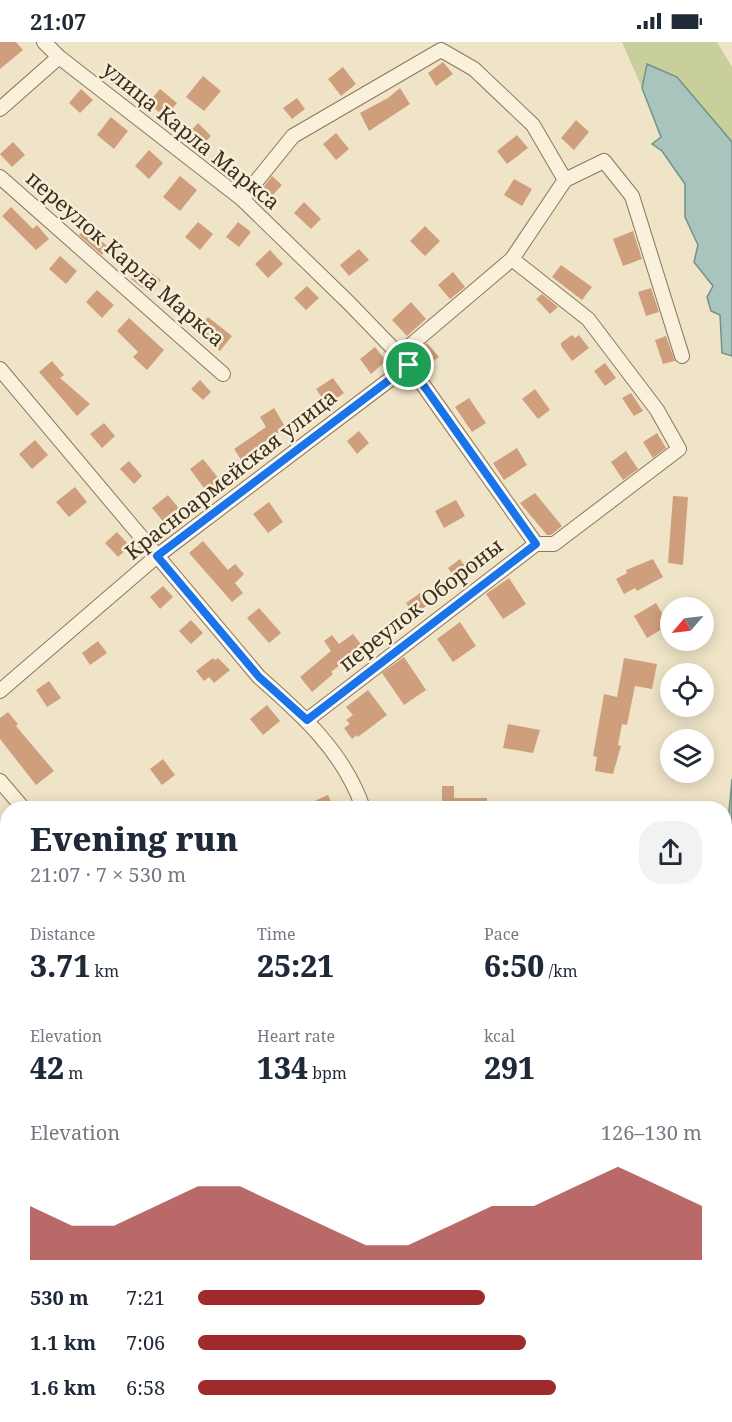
<!DOCTYPE html>
<html lang="en">
<head>
<meta charset="utf-8">
<style>
	:root { --surface:#fff; --page:#f2f2f3; --text:#1f2937; --muted:#747a83; --accent:#9e2a2b }
	body { margin:0; font-family:"Noto Serif",serif; background:var(--page); color:var(--text); height:100vh; display:flex; flex-direction:column; font-size:22px; white-space:nowrap }
	* { box-sizing:border-box; margin:0 }
	p { font-size:20px; color:var(--muted) }
	.icon { flex:none; width:33px; height:33px; fill:none; stroke:currentColor; stroke-width:2; stroke-linecap:round; stroke-linejoin:round }
	.map { position:relative; flex:1; overflow:hidden }
	.sheet { position:absolute; left:0px; top:759px; width:732px; height:621px; display:flex; flex-direction:column; background:var(--surface); border-radius:24px 24px 0 0; box-shadow:0 3px 15px #0003 }
	.sheet>* { flex:none }
	.needle { width:39px; rotate:242deg }
	.buttons { position:absolute; left:660px; top:555px; display:grid; gap:12px }
	.buttons a { display:grid; place-items:center; width:54px; height:54px; border-radius:50%; background:var(--surface); box-shadow:0 3px 15px #0003; font-size:30px }
	.pin { position:absolute; display:grid; place-items:center; width:51px; height:51px; color:#fff; margin:-26px; border:3px solid #fff; border-radius:50%; box-shadow:0 2px 6px #0007 }
	.round { display:grid; place-items:center; flex:none; width:63px; height:63px; border-radius:24px; background:var(--page) }
	.summary { display:flex; align-items:center; justify-content:space-between; height:102px; padding:0 30px }
	h1 { font-size:33px; font-weight:800; line-height:45px }
	.metrics { display:grid; grid-template-columns:repeat(3,1fr); gap:9px; height:102px; padding:6px 30px }
	.metrics div { display:grid; align-content:center }
	.metrics b { font-size:30px; font-weight:800 }
	.metrics small { font-size:16px; font-weight:400 }
	.metrics p { font-size:16px }
	.chart { height:168px; padding:12px 30px }
	.chart p { display:flex; justify-content:space-between }
	.chart svg { width:100%; height:108px; margin-top:6px; fill:var(--accent); opacity:.7 }
	ul { padding:0 30px; list-style:none; font-size:20px }
	li { display:grid; grid-template-columns:96px 72px 1fr; align-items:center; height:45px }
	li i { height:15px; border-radius:8px; background:var(--accent) }
	.status { display:flex; justify-content:space-between; align-items:center; height:42px; padding:0 30px; background:var(--surface); direction:ltr }
	.status svg { height:16px; fill:currentColor }
	.map>svg:first-child { display:block }
	.green { fill:#c9cf9b }
	.water { fill:#a9c4bc; stroke:#6f938a; stroke-width:1.5 }
	.building { fill:#cf9f7d }
	.lines { fill:none; stroke-linecap:round; stroke-linejoin:round }
	.minor-casing { stroke:#8d765c; stroke-width:16 }
	.minor { stroke:#faf1dc; stroke-width:14 }
	.route-casing { stroke:#fff; stroke-width:12 }
	.route { stroke:#1a73e8; stroke-width:8 }
	.labels { text-anchor:middle; stroke-width:5; stroke-linejoin:round; paint-order:stroke }
	.street-label { font-size:21px; fill:#3d2e20; stroke:#f7eed8 }
</style>
</head>
<body>
<div class="status"><b>21:07</b><svg viewBox="0 0 49 12"><path d="M0 12V9h3v3zM5 12V6h3v6zM10 12V3h3v9zM15 12V0h3v12zM26 1h20v11H26zM47 4h2v5h-2z"/></svg></div>
<div class="map">
<svg width="732" height="1380" viewBox="0 0 732 1380">
	<rect width="100%" height="100%" fill="#f0e4c8"/>
	<path class="green" d="M622,0H717L732,25V100L677,35L647,22L642,46Z"/>
	<path class="water" d="M647,22L677,35L732,100V314L722,311L720,273L711,269L707,255L713,244L694,220L698,203L685,175V142L662,109L652,102L661,95L642,46Z
		M732,737V1304L724,1284V793L728,780Z"/>
	<path class="building" d="M0,0H16L23,8L0,27Z
		M443,20L453,32L436,44L428,31Z
		M343,25L356,42L341,54L328,37Z
		M203,34L221,49L204,69L186,55Z
		M400,46L410,62L369,89L360,71L388,56Z
		M81,47L93,58L80,71L69,61Z
		M160,47L177,61L165,75L148,61Z
		M297,56L305,67L292,77L283,66Z
		M111,75L128,89L114,107L97,93Z
		M576,78L589,90L574,108L561,96Z
		M198,81L211,94L200,106L187,93Z
		M336,91L349,107L336,118L323,102Z
		M517,93L528,106L507,122L497,109Z
		M13,100L25,113L12,125L0,112Z
		M149,108L163,121L149,137L135,124Z
		M180,134L197,148L180,169L163,155Z
		M272,134L282,143L271,155L262,147Z
		M514,137L532,147L522,164L504,153Z
		M304,160L321,177L311,187L294,171Z
		M11,165L33,187L37,183L49,197L36,208L2,174Z
		M198,180L213,192L200,208L185,195Z
		M238,180L251,190L239,205L226,195Z
		M425,184L440,199L425,214L410,199Z
		M86,185L108,205L102,213L79,193Z
		M633,189L642,217L623,224L613,197Z
		M359,207L369,218L349,234L340,223Z
		M270,208L283,222L268,236L255,222Z
		M60,214L77,229L66,242L49,227Z
		M141,223L161,238L151,252L131,237Z
		M561,223L592,245L582,258L552,235Z
		M453,230L465,245L450,257L438,243Z
		M307,244L319,256L306,268L294,256Z
		M651,246L659,270L646,274L638,250Z
		M97,248L114,263L102,276L86,260Z
		M542,252L558,265L550,272L536,257Z
		M411,260L426,277L407,294L392,278Z
		M208,275L232,294L220,309L196,289Z
		M129,276L164,308L147,328L133,315L138,310L117,289Z
		M572,293L575,296L579,293L589,306L572,319L561,304V301Z
		M666,294L675,319L663,322L655,298Z
		M427,301L439,315L427,324L416,310Z
		M375,305L386,319L371,332L360,317Z
		M52,319L64,333L60,336L90,362L77,374L39,330Z
		M605,321L616,336L605,344L594,329Z
		M333,336L344,351L327,363L316,347Z
		M200,338L211,350L203,358L191,347Z
		M535,347L550,368L538,377L522,357Z
		M631,351L643,369L634,374L622,356Z
		M469,356L486,381L472,390L455,365Z
		M274,366L286,386L264,400L267,405L244,422L234,407L266,385L260,375Z
		M104,381L115,394L102,406L90,392Z
		M359,389L369,401L357,412L347,399Z
		M657,391L666,406L653,416L643,400Z
		M35,398L48,413L32,427L19,412Z
		M517,406L527,423L504,438L493,421Z
		M626,409L638,427L623,438L611,420Z
		M203,417L223,442L209,453L190,427Z
		M129,419L142,434L134,442L120,427Z
		M75,445L87,460L69,475L56,460Z
		M535,451L562,484L551,493H547L520,461Z
		M168,453L181,469L166,483L152,466Z
		M673,454L688,455L683,523L668,521Z
		M456,458L465,474L444,486L435,469Z
		M269,460L283,480L268,491L253,472Z
		M117,490L130,504L118,515L105,501Z
		M203,499L228,528L235,522L244,532L235,541L243,551L232,560L189,511Z
		M460,517L463,522L468,518L476,528L464,538L460,534L456,537L448,526Z
		M653,517L663,535L637,549L635,546L624,552L616,537L627,531L626,528Z
		M509,536L526,562L503,577L486,552Z
		M163,544L173,555L160,567L150,555Z
		M420,551L429,562L414,573L406,561Z
		M656,561L669,583L647,596L634,574Z
		M259,566L281,591L269,601L247,576Z
		M191,578L203,591L191,602L179,589Z
		M460,580L476,604L453,620L437,597Z
		M353,592L363,605L331,630L333,632L312,650L300,635L331,609L324,599L332,593L339,602Z
		M98,599L107,611L90,623L82,611Z
		M404,615L426,648L404,663L382,631Z
		M213,616L215,618L218,616L230,628L214,641L209,635L204,639L196,629Z
		M624,616L657,622L652,647L635,644L627,683L622,682L618,703L621,704L613,732L595,729L597,715L593,714L604,652L617,655Z
		M49,639L61,656L47,665L36,648Z
		M368,648L387,673L358,695L357,693L352,697L344,686L350,682L346,678L353,673L346,665Z
		M267,663L280,679L263,693L250,677Z
		M8,670L18,682L16,684L54,729L36,743L0,697V676Z
		M508,682L540,688L533,711L503,706Z
		M163,717L175,733L162,743L150,727Z
		M442,744H454V756H487V766H442Z
		M328,753L334,766H299Z"/>
	<g class="lines">
		<g class="minor-casing">
			<path id="minor" d="M44,0L59,15L242,157L349,261L409,323L536,502
				M0,67L59,15
				M0,135L223,332
				M242,157L293,94L441,8L474,27L533,83L565,138
				M399,313L512,217L565,138L604,119L632,154L682,314
				M0,327L259,635C302,673 344,710 363,766
				M0,649L157,514L409,323
				M307,678L536,502H554L679,407L657,368L588,277L512,217
				M0,739L23,766
				M0,1136L8,1145
				M0,1200L8,1193
				M184,1372L190,1380
				M523,1372L526,1380
				M98,1380L107,1372"/>
		</g>
		<use href="#minor" class="minor"/>
	</g>
	<g class="lines">
		<g class="route-casing">
			<path id="route" d="M409,323L536,502L307,678L259,635L157,514Z"/>
		</g>
		<use href="#route" class="route"/>
	</g>
	<g class="labels">
		<g class="street-label">
			<text transform="translate(191 94) rotate(39)" y="7">улица Карла Маркса</text>
			<text transform="translate(125 217) rotate(41)" y="7">переулок Карла Маркса</text>
			<text transform="translate(231 433) rotate(-38)" y="7">Красноармейская улица</text>
			<text transform="translate(421 563) rotate(-38)" y="7">переулок Обороны</text>
		</g>
	</g>
</svg>
<div class="buttons">
<a><svg class="needle" viewBox="-14 -14 28 28"><path d="M0-13l5 13h-10z" fill="#e53935"/><path d="M0 13l5-13h-10z" fill="#747a83"/></svg></a>
<a><svg class="icon" aria-label="locate" viewBox="0 0 24 24"><circle cx="12" cy="12" r="6"/><path d="M12 2v4M12 18v4M2 12h4M18 12h4"/></svg></a>
<a><svg class="icon" aria-label="layers" viewBox="0 0 24 24"><path d="M12 4l9 5-9 5-9-5zM3 14l9 5 9-5"/></svg></a>
</div>
<div class="pin" style="left:409px;top:323px;background:#1e9e55"><svg class="icon" aria-label="arrive" viewBox="0 0 24 24"><path d="M6 21V4h12l-3 4 3 4H6"/></svg></div>
<section class="sheet">
<div class="summary"><div><h1>Evening run</h1><p>21:07 · 7 × 530 m</p></div><a class="round"><svg class="icon" aria-label="share" viewBox="0 0 24 24"><path d="M12 15V3M7 8l5-5 5 5M5 13v7h14v-7"/></svg></a></div>
<div class="metrics">
<div><p>Distance</p><b>3.71<small> km</small></b></div>
<div><p>Time</p><b>25:21</b></div>
<div><p>Pace</p><b>6:50<small> /km</small></b></div>
</div>
<div class="metrics">
<div><p>Elevation</p><b>42<small> m</small></b></div>
<div><p>Heart rate</p><b>134<small> bpm</small></b></div>
<div><p>kcal</p><b>291</b></div>
</div>
<div class="chart"><p><span>Elevation</span>126–130 m</p>
<svg viewBox="0 0 160 44" preserveAspectRatio="none"><path d="M0 44V22L10 30L20 30L30 22L40 14L50 14L60 22L70 30L80 38L90 38L100 30L110 22L120 22L130 14L140 6L150 14L160 22V44z"/></svg>
</div>
<ul>
<li><b>530 m</b>7:21<i style="width:57%"></i></li>
<li><b>1.1 km</b>7:06<i style="width:65%"></i></li>
<li><b>1.6 km</b>6:58<i style="width:71%"></i></li>
</ul>
</section>
</div>
</body>
</html>
